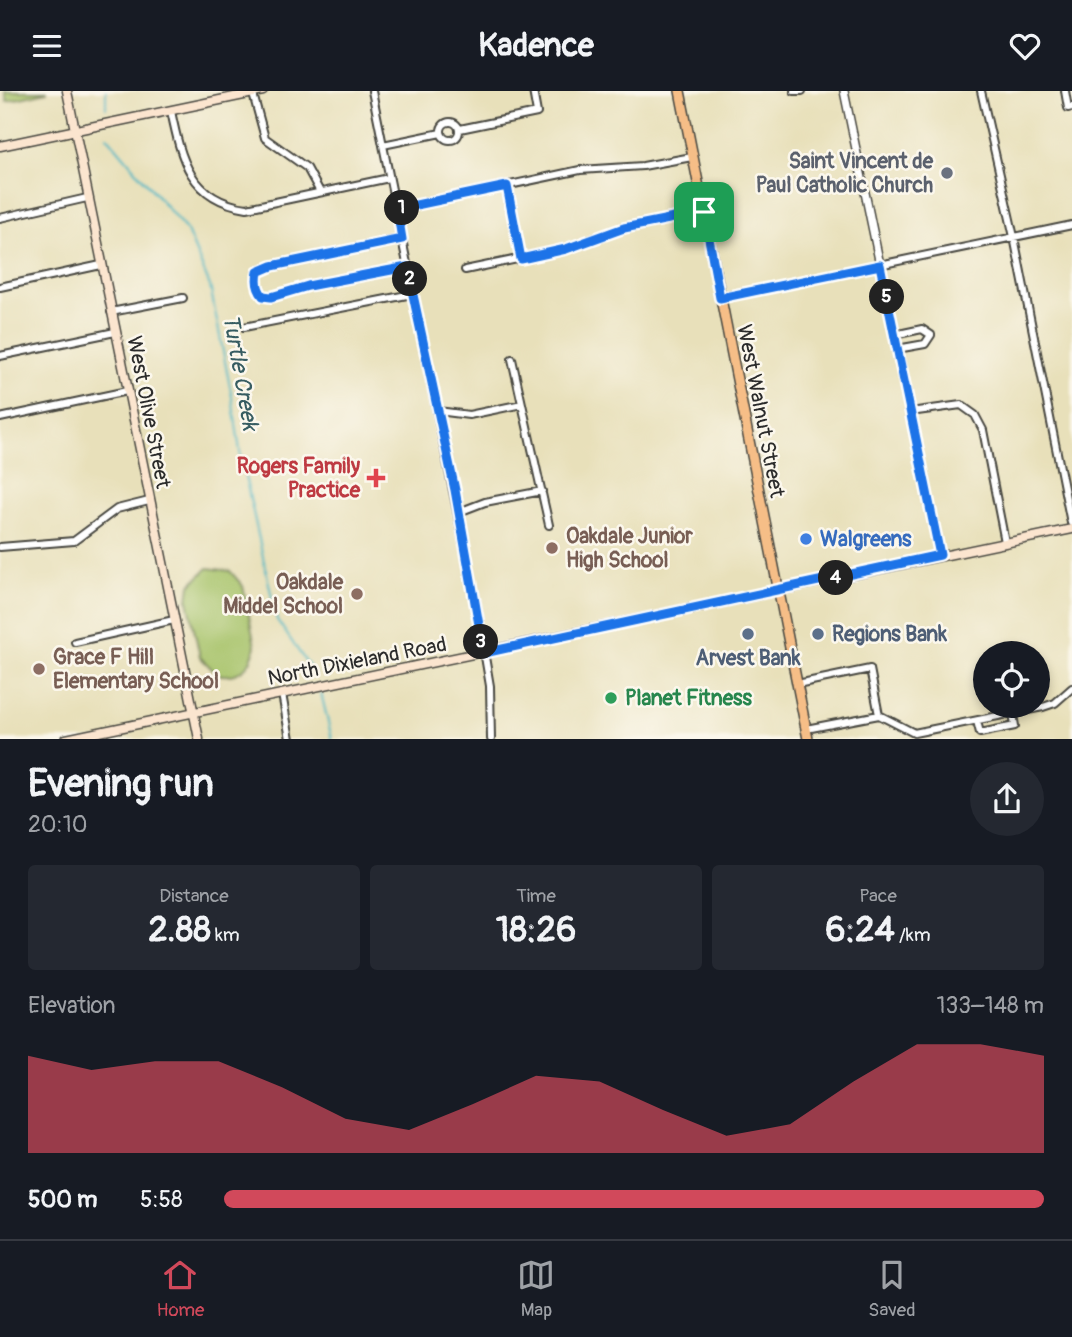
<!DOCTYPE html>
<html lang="en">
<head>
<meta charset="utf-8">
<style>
	:root { --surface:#171b24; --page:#242831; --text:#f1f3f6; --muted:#9ea1a6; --line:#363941; --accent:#d1495b }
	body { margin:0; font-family:Pangolin,sans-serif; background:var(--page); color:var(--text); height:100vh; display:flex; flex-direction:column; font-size:26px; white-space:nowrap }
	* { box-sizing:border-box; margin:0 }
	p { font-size:23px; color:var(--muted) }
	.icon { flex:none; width:38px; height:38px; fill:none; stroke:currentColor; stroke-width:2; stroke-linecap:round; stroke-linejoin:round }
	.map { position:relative; height:648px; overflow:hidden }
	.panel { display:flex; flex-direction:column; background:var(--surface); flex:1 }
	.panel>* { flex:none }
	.buttons { position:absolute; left:973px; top:550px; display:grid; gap:14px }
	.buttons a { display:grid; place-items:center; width:77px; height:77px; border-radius:50%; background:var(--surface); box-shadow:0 4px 10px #0003; font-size:35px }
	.pin { position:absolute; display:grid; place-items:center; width:60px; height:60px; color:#fff; margin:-30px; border-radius:14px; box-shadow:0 4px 10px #0006 }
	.km { position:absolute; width:35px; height:35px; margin:-18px; border-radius:50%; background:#222; color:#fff; font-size:19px; line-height:35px; text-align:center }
	.round { display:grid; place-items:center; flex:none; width:74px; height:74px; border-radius:37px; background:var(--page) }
	.overview { display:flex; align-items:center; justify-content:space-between; height:119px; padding:0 28px }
	h1 { font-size:38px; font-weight:700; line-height:52px }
	.metrics { display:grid; grid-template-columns:repeat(3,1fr); gap:10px; height:119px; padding:7px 28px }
	.metrics div { display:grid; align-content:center; border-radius:7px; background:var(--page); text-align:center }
	.metrics b { font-size:35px; font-weight:700 }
	.metrics small { font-size:19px; font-weight:400 }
	.metrics p { font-size:19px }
	.chart { height:196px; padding:14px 28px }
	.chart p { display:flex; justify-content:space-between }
	.chart svg { width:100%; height:126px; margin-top:7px; fill:var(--accent); opacity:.7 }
	ul { padding:0 28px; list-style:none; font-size:23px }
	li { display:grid; grid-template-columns:112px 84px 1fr; align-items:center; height:52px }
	li i { height:18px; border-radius:9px; background:var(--accent) }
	header { display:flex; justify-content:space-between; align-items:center; height:91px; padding:0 28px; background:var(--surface); font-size:32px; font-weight:700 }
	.dock { display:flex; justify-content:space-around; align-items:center; height:98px; border-top:2px solid var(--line); background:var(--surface); font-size:19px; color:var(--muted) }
	.dock a { display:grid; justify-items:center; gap:4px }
	.dock .selected { color:var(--accent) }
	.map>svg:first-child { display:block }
	.green { fill:#a6c268; stroke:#68764a; stroke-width:2 }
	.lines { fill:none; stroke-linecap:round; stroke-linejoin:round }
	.stream { stroke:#49b6c4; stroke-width:2 }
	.minor-casing { stroke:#474640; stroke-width:10 }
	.tertiary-casing { stroke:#474640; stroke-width:10 }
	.secondary-casing { stroke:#474640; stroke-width:11 }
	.primary-casing { stroke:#474640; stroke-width:12 }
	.minor { stroke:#fff; stroke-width:6 }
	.tertiary { stroke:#fff; stroke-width:7 }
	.secondary { stroke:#fbe5cf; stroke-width:8 }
	.primary { stroke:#f6be87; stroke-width:9 }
	.route-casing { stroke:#fff; stroke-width:14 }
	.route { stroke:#1a73e8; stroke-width:9 }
	.worship-dot { fill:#6b7280; stroke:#fbf7ec; stroke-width:2.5 }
	.health-dot { fill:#e0444e; stroke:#fbf7ec; stroke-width:2.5 }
	.shop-dot { fill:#3f7fe0; stroke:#fbf7ec; stroke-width:2.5 }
	.education-dot { fill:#8d6e63; stroke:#fbf7ec; stroke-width:2.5 }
	.service-dot { fill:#5c6f8a; stroke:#fbf7ec; stroke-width:2.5 }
	.leisure-dot { fill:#2e9e5b; stroke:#fbf7ec; stroke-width:2.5 }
	.labels { text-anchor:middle; stroke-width:5; stroke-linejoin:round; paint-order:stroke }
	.worship-label { font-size:21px; font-weight:bold; fill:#5b616d; stroke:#fbf7ec; text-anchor:end }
	.street-label { font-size:21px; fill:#2b2b2b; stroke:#fbf7ec }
	.health-label { font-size:21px; font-weight:bold; fill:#be3a42; stroke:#fbf7ec; text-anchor:end }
	.education-label { font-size:21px; font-weight:bold; fill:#785e54; stroke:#fbf7ec; text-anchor:start }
	.shop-label { font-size:21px; font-weight:bold; fill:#366cbe; stroke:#fbf7ec; text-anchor:start }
	.service-label { font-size:21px; font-weight:bold; fill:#4e5e75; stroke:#fbf7ec; text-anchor:start }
	.leisure-label { font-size:21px; font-weight:bold; fill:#27864d; stroke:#fbf7ec; text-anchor:start }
	.water-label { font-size:23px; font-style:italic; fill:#365c61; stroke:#fbf7ec }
</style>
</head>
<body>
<header><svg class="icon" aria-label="menu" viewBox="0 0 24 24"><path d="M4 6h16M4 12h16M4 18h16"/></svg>Kadence<svg class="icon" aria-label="heart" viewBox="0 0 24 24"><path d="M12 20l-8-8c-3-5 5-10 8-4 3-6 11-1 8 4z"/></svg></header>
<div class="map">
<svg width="1072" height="648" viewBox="0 0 1072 648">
	<rect width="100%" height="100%" fill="#fbf7ec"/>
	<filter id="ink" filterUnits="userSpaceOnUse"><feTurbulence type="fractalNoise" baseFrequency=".0143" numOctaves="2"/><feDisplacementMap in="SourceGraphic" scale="14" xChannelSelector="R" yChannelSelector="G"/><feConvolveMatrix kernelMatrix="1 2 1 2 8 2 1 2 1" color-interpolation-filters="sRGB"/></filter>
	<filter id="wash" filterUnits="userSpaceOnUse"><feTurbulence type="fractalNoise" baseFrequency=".00686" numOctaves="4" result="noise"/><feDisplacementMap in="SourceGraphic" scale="28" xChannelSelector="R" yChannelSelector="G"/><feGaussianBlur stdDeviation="1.57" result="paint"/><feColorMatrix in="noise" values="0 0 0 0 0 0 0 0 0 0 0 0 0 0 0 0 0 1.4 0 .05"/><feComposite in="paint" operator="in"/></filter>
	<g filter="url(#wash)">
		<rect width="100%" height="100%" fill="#e8e0ba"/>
		<path class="green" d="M5,0H47V1L7,10Z
			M208,477L230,480L243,495L255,555C252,576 238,588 217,583L200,566L188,509L190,494Z"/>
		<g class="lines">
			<path class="stream" d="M106,17V0
				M107,45L187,140L210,195L232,306L241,367L277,529L315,584
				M321,602L332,648"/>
		</g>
	</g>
	<g filter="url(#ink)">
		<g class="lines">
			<g class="minor-casing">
				<path id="minor" d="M372,0L476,513L490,595L491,648
					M794,0H802
					M981,0L1014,146L1071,432
					M1065,0L1068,17L1072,16
					M253,3L265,47L307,77L320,101
					M171,20C181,68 190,109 247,117L389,87
					M441 40a9 9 0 1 1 18 0a9 9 0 1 1-18 0Z
					M460,38L537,22L533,0
					M383,54L441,42
					M507,95L521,168
					M397,118L580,79L643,75L692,66
					M0,127L87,107
					M402,148L272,175L258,181C257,191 257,198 263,205L271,206L308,195L407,176
					M465,179L566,158L624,137L703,122
					M0,196L101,174
					M720,207L1072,134
					M111,221L183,207
					M244,236L412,203
					M894,244L922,238L931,244L925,253L897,258
					M0,265L115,241
					M512,268L549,434
					M438,320L469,324L522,313
					M910,321L961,314L975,324L983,339L1005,451
					M0,327L127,300
					M459,421L485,411L542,400
					M0,456L74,450L117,418L149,410
					M75,551L174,529
					M797,593L870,578L879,624
					M282,603L290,648
					M977,630L980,642L1015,635L1013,623
					M806,638L879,624L914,642
					M914,642L1043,616L1055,612L1072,597"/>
			</g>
			<g class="tertiary-casing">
				<path id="tertiary" d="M844,0L940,464"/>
			</g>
			<g class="secondary-casing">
				<path id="secondary" d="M67,0L199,648
					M0,55L263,0
					M66,648L1072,438"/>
			</g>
			<g class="primary-casing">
				<path id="primary" d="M680,0L808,648"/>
			</g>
			<use href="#minor" class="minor"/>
			<use href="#tertiary" class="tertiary"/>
			<use href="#secondary" class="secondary"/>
			<use href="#primary" class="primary"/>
		</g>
	</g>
	<g class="lines" filter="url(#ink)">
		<g class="route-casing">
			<path id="route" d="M507,95L521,168L566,158L624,137L704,121L720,207L880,174L940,464L484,562L455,399L407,176L308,195L271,206L263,205C257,198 256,190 258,181L272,175L402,148L397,118Z"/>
		</g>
		<use href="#route" class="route"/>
	</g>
	<circle class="worship-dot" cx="947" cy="82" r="7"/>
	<path class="health-dot" d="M372.5 376.5h7v7h7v7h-7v7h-7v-7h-7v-7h7z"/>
	<circle class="shop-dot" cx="806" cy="448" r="7"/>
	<g class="education-dot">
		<circle cx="552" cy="457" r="7"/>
		<circle cx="357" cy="503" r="7"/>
		<circle cx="39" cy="578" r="7"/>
	</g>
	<g class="service-dot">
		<circle cx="748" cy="543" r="7"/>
		<circle cx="818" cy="543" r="7"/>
	</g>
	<circle class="leisure-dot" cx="611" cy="607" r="7"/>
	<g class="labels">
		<g class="worship-label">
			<text x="933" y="77">Saint Vincent de<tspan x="933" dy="24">Paul Catholic Church</tspan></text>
		</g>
		<g class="street-label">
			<text transform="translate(761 320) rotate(79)" y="7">West Walnut Street</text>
			<text transform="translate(149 321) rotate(79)" y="7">West Olive Street</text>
			<text transform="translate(357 570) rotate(-11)" y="7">North Dixieland Road</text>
		</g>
		<g class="health-label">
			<text x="360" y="382">Rogers Family<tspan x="360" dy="24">Practice</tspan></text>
		</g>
		<g class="education-label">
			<text x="566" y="452">Oakdale Junior<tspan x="566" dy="24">High School</tspan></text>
			<text x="343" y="498" text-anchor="end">Oakdale<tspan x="343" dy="24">Middel School</tspan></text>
			<text x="53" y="573">Grace F Hill<tspan x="53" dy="24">Elementary School</tspan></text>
		</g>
		<g class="shop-label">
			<text x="820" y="455">Walgreens</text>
		</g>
		<g class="service-label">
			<text x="832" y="550">Regions Bank</text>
			<text x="748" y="574" text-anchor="middle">Arvest Bank</text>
		</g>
		<g class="leisure-label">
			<text x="625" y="614">Planet Fitness</text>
		</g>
		<g class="water-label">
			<text transform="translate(241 281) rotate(80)" y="8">Turtle Creek</text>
		</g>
	</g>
</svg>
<div class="buttons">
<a><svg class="icon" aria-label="locate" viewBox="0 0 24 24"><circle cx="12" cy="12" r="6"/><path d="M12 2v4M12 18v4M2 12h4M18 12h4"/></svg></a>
</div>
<div class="pin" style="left:704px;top:121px;background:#1e9e55"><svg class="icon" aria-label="arrive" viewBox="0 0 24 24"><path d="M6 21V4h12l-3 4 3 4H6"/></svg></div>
<b class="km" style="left:402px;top:117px">1</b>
<b class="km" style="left:410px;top:188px">2</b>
<b class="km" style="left:481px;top:551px">3</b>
<b class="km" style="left:836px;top:487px">4</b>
<b class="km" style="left:887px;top:206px">5</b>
</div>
<section class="panel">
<div class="overview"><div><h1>Evening run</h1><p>20:10</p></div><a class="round"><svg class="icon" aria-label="share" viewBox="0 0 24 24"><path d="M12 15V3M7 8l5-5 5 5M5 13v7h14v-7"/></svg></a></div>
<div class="metrics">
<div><p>Distance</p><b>2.88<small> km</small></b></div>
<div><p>Time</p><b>18:26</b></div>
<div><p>Pace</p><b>6:24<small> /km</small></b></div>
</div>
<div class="chart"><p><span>Elevation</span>133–148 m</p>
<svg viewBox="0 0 160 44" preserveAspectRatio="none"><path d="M0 44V10L10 15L20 12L30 12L40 21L50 32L60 36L70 27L80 17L90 19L100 29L110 38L120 34L130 19L140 6L150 6L160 10V44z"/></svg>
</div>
<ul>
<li><b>500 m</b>5:58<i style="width:100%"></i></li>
</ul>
</section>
<nav class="dock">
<a class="selected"><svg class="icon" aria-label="home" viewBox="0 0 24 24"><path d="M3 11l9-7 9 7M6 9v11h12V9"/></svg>Home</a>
<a><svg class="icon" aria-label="map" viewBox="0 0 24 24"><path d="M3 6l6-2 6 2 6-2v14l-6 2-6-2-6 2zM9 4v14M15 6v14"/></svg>Map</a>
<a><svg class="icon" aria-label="saved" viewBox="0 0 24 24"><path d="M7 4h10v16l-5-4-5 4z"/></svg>Saved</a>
</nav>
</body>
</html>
